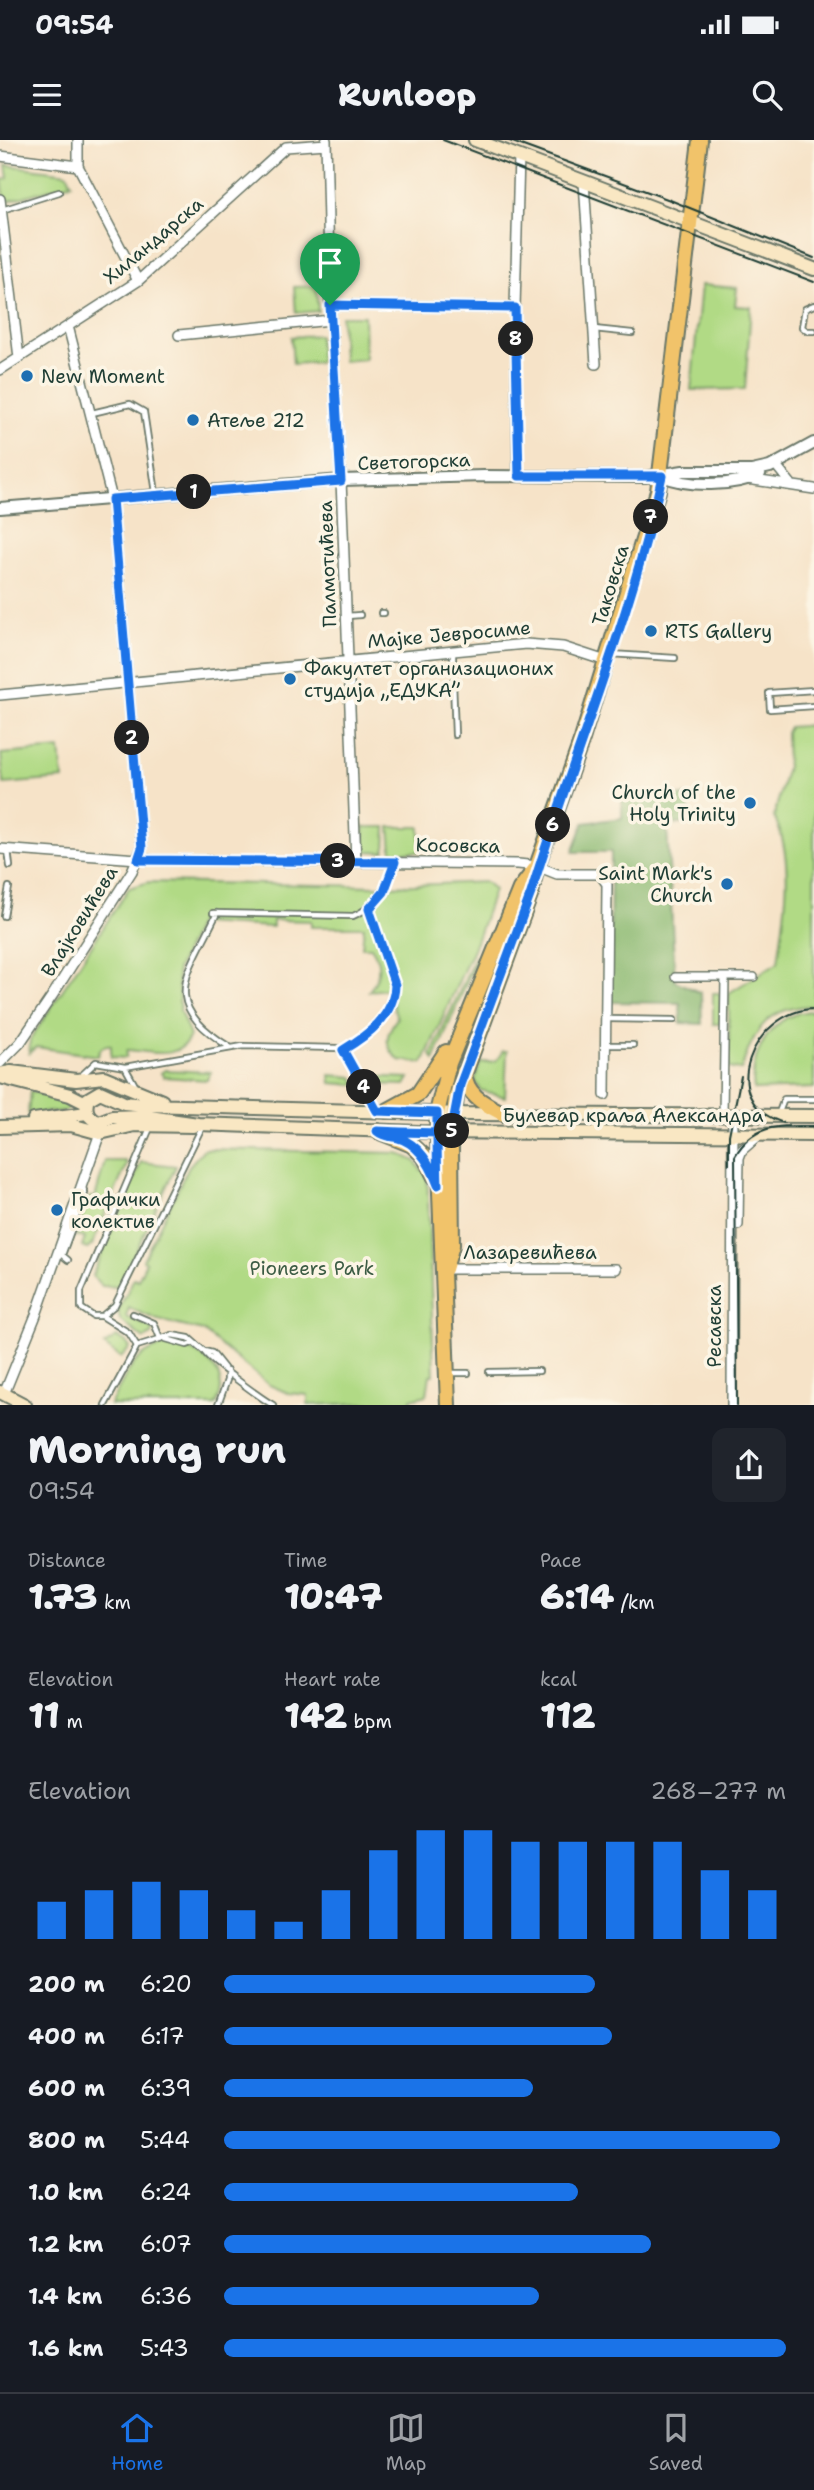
<!DOCTYPE html>
<html lang="en">
<head>
<meta charset="utf-8">
<style>
	:root { --surface:#171b24; --page:#20242c; --text:#f1f3f6; --muted:#9ea1a6; --line:#363941; --accent:#1a73e8 }
	body { margin:0; font-family:"Shantell Sans",sans-serif; background:var(--page); color:var(--text); height:100vh; display:flex; flex-direction:column; font-size:26px; white-space:nowrap }
	* { box-sizing:border-box; margin:0 }
	p { font-size:23px; color:var(--muted) }
	.icon { flex:none; width:38px; height:38px; fill:none; stroke:currentColor; stroke-width:2; stroke-linecap:round; stroke-linejoin:round }
	.map { position:relative; height:1265px; overflow:hidden }
	.drawer { display:flex; flex-direction:column; background:var(--surface); flex:1 }
	.drawer>* { flex:none }
	.pin { position:absolute; display:grid; place-items:center; width:60px; height:60px; color:#fff; margin:-72px -30px; border-radius:50% 50% 50% 0; rotate:-45deg; box-shadow:0 0 7px #0007 }
	.pin .icon { rotate:45deg }
	.km { position:absolute; width:35px; height:35px; margin:-18px; border-radius:50%; background:#222; color:#fff; font-size:19px; line-height:35px; text-align:center }
	.round { display:grid; place-items:center; flex:none; width:74px; height:74px; border-radius:14px; background:var(--page) }
	.overview { display:flex; align-items:center; justify-content:space-between; height:119px; padding:0 28px }
	h1 { font-size:38px; font-weight:800; line-height:52px }
	.figures { display:grid; grid-template-columns:repeat(3,1fr); gap:10px; height:119px; padding:7px 28px }
	.figures div { display:grid; align-content:center }
	.figures b { font-size:35px; font-weight:800 }
	.figures small { font-size:19px; font-weight:400 }
	.figures p { font-size:19px }
	.chart { height:196px; padding:14px 28px }
	.chart p { display:flex; justify-content:space-between }
	.chart svg { width:100%; height:126px; margin-top:7px; stroke:var(--accent); stroke-width:6 }
	ul { padding:0 28px; list-style:none; font-size:23px }
	li { display:grid; grid-template-columns:112px 84px 1fr; align-items:center; height:52px }
	li i { height:18px; border-radius:9px; background:var(--accent) }
	.status { display:flex; justify-content:space-between; align-items:center; height:49px; padding:0 35px; background:var(--surface); direction:ltr }
	.status svg { height:19px; fill:currentColor }
	header { display:flex; justify-content:space-between; align-items:center; height:91px; padding:0 28px; background:var(--surface); font-size:32px; font-weight:800 }
	.tabs { display:flex; justify-content:space-around; align-items:center; height:98px; border-top:2px solid var(--line); background:var(--surface); font-size:19px; color:var(--muted) }
	.tabs a { display:grid; justify-items:center; gap:4px }
	.tabs .current { color:var(--accent) }
	.map>svg:first-child { display:block }
	.green { fill:#b1da85; stroke:#688c5c; stroke-width:2 }
	.forest { fill:#8cba72; stroke:#567c53; stroke-width:2 }
	.lines { fill:none; stroke-linecap:round; stroke-linejoin:round }
	.service-casing { stroke:#6a7768; stroke-width:8 }
	.pedestrian-casing { stroke:#6a7768; stroke-width:10 }
	.minor-casing { stroke:#6a7768; stroke-width:12 }
	.tertiary-casing { stroke:#6a7768; stroke-width:14 }
	.secondary-casing { stroke:#6a7768; stroke-width:16 }
	.primary-casing { stroke:#6a7768; stroke-width:18 }
	.service { stroke:#fff; stroke-width:4.5 }
	.pedestrian { stroke:#fff; stroke-width:7 }
	.minor { stroke:#fff; stroke-width:9 }
	.tertiary { stroke:#fff; stroke-width:10 }
	.secondary { stroke:#f9e7c3; stroke-width:12 }
	.primary { stroke:#f1c36a; stroke-width:14 }
	.tram { stroke:#1f3d34; stroke-width:2 }
	.route-casing { stroke:#fff; stroke-width:14 }
	.route { stroke:#1a73e8; stroke-width:9 }
	.poi-dot { fill:#1f6fb2; stroke:#fcf5e5; stroke-width:2.5 }
	.labels { text-anchor:middle; stroke-width:7; stroke-linejoin:round; paint-order:stroke }
	.street-label { font-size:19px; fill:#1f3d34; stroke:#fcf5e5 }
	.poi-label { font-size:19px; fill:#1f3d34; stroke:#fcf5e5; text-anchor:start }
	.park-label { font-size:19px; fill:#3c5c44; stroke:#fcf5e5 }
</style>
</head>
<body>
<div class="status"><b>09:54</b><svg viewBox="0 0 49 12"><path d="M0 12V9h3v3zM5 12V6h3v6zM10 12V3h3v9zM15 12V0h3v12zM26 1h20v11H26zM47 4h2v5h-2z"/></svg></div>
<header><svg class="icon" aria-label="menu" viewBox="0 0 24 24"><path d="M4 6h16M4 12h16M4 18h16"/></svg>Runloop<svg class="icon" aria-label="search" viewBox="0 0 24 24"><circle cx="10" cy="10" r="6"/><path d="M15 15l6 6"/></svg></header>
<div class="map">
<svg width="814" height="1265" viewBox="0 0 814 1265">
	<rect width="100%" height="100%" fill="#fcf5e5"/>
	<filter id="ink" filterUnits="userSpaceOnUse"><feTurbulence type="fractalNoise" baseFrequency=".0143" numOctaves="2"/><feDisplacementMap in="SourceGraphic" scale="14" xChannelSelector="R" yChannelSelector="G"/><feConvolveMatrix kernelMatrix="1 2 1 2 8 2 1 2 1" color-interpolation-filters="sRGB"/></filter>
	<filter id="wash" filterUnits="userSpaceOnUse"><feTurbulence type="fractalNoise" baseFrequency=".00686" numOctaves="4" result="noise"/><feDisplacementMap in="SourceGraphic" scale="28" xChannelSelector="R" yChannelSelector="G"/><feGaussianBlur stdDeviation="1.57" result="paint"/><feColorMatrix in="noise" values="0 0 0 0 0 0 0 0 0 0 0 0 0 0 0 0 0 1.4 0 .05"/><feComposite in="paint" operator="in"/></filter>
	<g filter="url(#wash)">
		<rect width="100%" height="100%" fill="#f6e3c8"/>
		<path class="green" d="M6,25L67,33L72,43L5,62L2,40L8,38Z
			M701,145L737,148L735,166L751,167L745,249L691,250Z
			M316,146L318,171L296,173L294,147Z
			M341,176H364L365,219L343,221Z
			M319,195L320,222L293,224L291,197Z
			M814,585V866C768,866 754,889 741,930L729,928V853L778,822C784,776 796,720 774,677L787,626L786,593L789,587Z
			M60,609L63,639L4,644L1,614Z
			M364,687H386L385,712L365,711Z
			M390,687H420V712H392Z
			M149,742L378,746L388,750L390,746L486,742L494,750L476,802L423,923L399,920C382,905 386,894 397,878L388,849L369,851C381,836 382,822 371,807H362L364,787H311V781L273,780V787L198,783L177,830L180,871L190,896C179,922 150,911 127,910L126,918L111,917V905C104,904 99,909 98,916L36,907L29,913L30,900L129,748Z
			M475,817L477,818L434,920L431,915Z
			M713,853H720V884H713Z
			M814,871V948L754,950C749,911 773,872 814,871Z
			M503,911H507L505,957L480,950L475,940L480,923L496,921Z
			M165,930L211,932L207,940L164,937L161,933Z
			M330,935L353,937L357,945L331,943Z
			M363,936L409,938L405,945L368,944Z
			M30,951L64,959L68,966L66,971L28,974Z
			M204,1009L398,1013L415,1021L421,1030L427,1029L434,1235H430L427,1255L411,1259V1262L308,1265V1255L288,1253L269,1245L203,1191L158,1180L129,1168L126,1177L153,1188L152,1195L144,1199L120,1180L118,1171L134,1138L138,1140L146,1122L143,1120L189,1026Z
			M105,1021H125L127,1024L92,1105L87,1109L82,1107L85,1098L76,1096L89,1057L95,1058Z
			M141,1022L176,1026L119,1147L102,1146L92,1136Z
			M117,1197L125,1201L130,1208L121,1218L104,1205Z
			M171,1205C200,1208 233,1232 216,1265H110C125,1237 135,1208 171,1205Z"/>
		<path class="forest" d="M687,656L692,683L667,685L675,841L701,853L702,884L681,883L680,863L610,862L611,712H573L584,683L622,678V659Z"/>
	</g>
	<g filter="url(#ink)">
		<g class="lines">
			<g class="service-casing">
				<path id="service" d="M2,70L59,52
					M814,165L805,169L802,187L807,191H814
					M594,189L632,193
					M92,273L130,264L144,272L156,353
					M381,473H384
					M347,476L360,475
					M453,510V523
					M610,514L675,518
					M453,541L455,595
					M814,550L769,553L770,569L814,566
					M8,710L10,726
					M213,773L353,776C379,766 386,746 395,722
					M217,773C187,837 157,862 231,908
					M4,776L9,747
					M607,879L674,880
					M607,905H633
					M343,910C368,895 394,876 395,845L369,769
					M125,927L243,906L338,908L350,920L377,970
					M81,936L96,922L125,927L136,947
					M778,975L784,959H814
					M150,988L81,1151V1168L93,1176H102L115,1165L203,985
					M68,1120L62,1115L85,1053L83,1048
					M133,1174L154,1183L160,1198
					M102,1176L129,1193L137,1206L105,1265
					M166,1199L187,1205L192,1203
					M137,1206L172,1195L189,1198L204,1211L212,1213L224,1228
					M204,1211C207,1219 261,1258 273,1265
					M489,1232L539,1231
					M448,1233H468
					M218,1265L227,1240V1231"/>
			</g>
			<g class="pedestrian-casing">
				<path id="pedestrian" d="M675,837H754
					M723,976L725,837"/>
			</g>
			<g class="minor-casing">
				<path id="minor" d="M78,0V26L138,141
					M326,0L330,165L341,340L356,721
					M0,16L78,26
					M584,42L596,224
					M0,59L19,218
					M330,165L515,168
					M179,195L331,180
					M0,230L138,141L286,7L326,4
					M775,324L791,344
					M518,336L515,168L519,16
					M747,339L814,349
					M0,555L526,504L563,507L606,521
					M0,709L152,720L518,724L537,726L557,734H600L607,744L605,955
					M0,923L20,903L52,856L132,731L142,708L112,359L68,186
					M738,1085L739,1018L742,1010L758,996
					M445,1129H616
					M4,1254L36,1175L100,993
					M732,1265L733,976"/>
			</g>
			<g class="tertiary-casing">
				<path id="tertiary" d="M662,336C688,347 734,347 760,334
					M0,368L341,340L484,336L645,337L683,331H752L770,327L814,303"/>
			</g>
			<g class="secondary-casing">
				<path id="secondary" d="M475,0L814,129
					M0,934L11,932L76,940L104,937L162,961
					M0,937L70,955L86,963
					M814,976L464,974L146,965L124,963L100,952L88,959C84,970 88,978 99,982L112,977L142,976L198,984L420,992L814,995
					M34,980L87,973
					M0,987L71,985L100,993L135,985L193,986
					M0,1252L25,1265"/>
			</g>
			<g class="primary-casing">
				<path id="primary" d="M464,932C466,956 485,964 504,974
					M387,971L418,954L446,912
					M377,991L412,1005L424,1016L435,1037
					M445,1129L452,1105L451,1007L456,957L531,753L537,726L582,599L658,351L700,0
					M448,1265L437,973L449,923L520,749L536,728"/>
			</g>
			<use href="#service" class="service"/>
			<use href="#pedestrian" class="pedestrian"/>
			<use href="#minor" class="minor"/>
			<use href="#tertiary" class="tertiary"/>
			<use href="#secondary" class="secondary"/>
			<use href="#primary" class="primary"/>
			<path class="tram" d="M443,0L814,142
				M507,0L670,60L814,118
				M784,983C713,962 754,870 814,869
				M729,1024V995L741,936
				M737,1265L735,1016C754,983 780,986 814,986"/>
		</g>
	</g>
	<g class="lines" filter="url(#ink)">
		<g class="route-casing">
			<path id="route" d="M330,165L341,341L112,359L142,708L138,720L395,722L384,752L369,769L395,845C394,876 368,895 343,910L377,971L437,973C437,997 437,1021 438,1045C431,1026 420,1004 398,998C390,996 384,997 377,991C402,992 427,993 451,993L460,945L531,753C573,615 631,478 662,336H519L515,168L330,165"/>
		</g>
		<use href="#route" class="route"/>
	</g>
	<g class="poi-dot">
		<circle cx="27" cy="236" r="7"/>
		<circle cx="193" cy="280" r="7"/>
		<circle cx="651" cy="491" r="7"/>
		<circle cx="290" cy="539" r="7"/>
		<circle cx="750" cy="663" r="7"/>
		<circle cx="727" cy="744" r="7"/>
		<circle cx="57" cy="1070" r="7"/>
	</g>
	<g class="labels">
		<g class="street-label">
			<text transform="translate(153 100) rotate(-40)" y="7">Хиландарска</text>
			<text transform="translate(414 321) rotate(-2)" y="7">Светогорска</text>
			<text transform="translate(327 424) rotate(-92)" y="7">Палмотићева</text>
			<text transform="translate(610 445) rotate(-73)" y="7">Таковска</text>
			<text transform="translate(449 494) rotate(-5)" y="7">Мајке Јевросиме</text>
			<text transform="translate(458 705) rotate(1)" y="7">Косовска</text>
			<text transform="translate(79 781) rotate(-58)" y="7">Влајковићева</text>
			<text x="633" y="982">Булевар краља Александра</text>
			<text x="530" y="1119">Лазаревићева</text>
			<text transform="translate(714 1186) rotate(-90)" y="7">Ресавска</text>
		</g>
		<g class="poi-label">
			<text x="41" y="243">New Moment</text>
			<text x="207" y="287">Атеље 212</text>
			<text x="665" y="498">RTS Gallery</text>
			<text x="304" y="535">Факултет организационих<tspan x="304" dy="22">студија „ЕДУКА”</tspan></text>
			<text x="736" y="659" text-anchor="end">Church of the<tspan x="736" dy="22">Holy Trinity</tspan></text>
			<text x="713" y="740" text-anchor="end">Saint Mark's<tspan x="713" dy="22">Church</tspan></text>
			<text x="71" y="1066">Графички<tspan x="71" dy="22">колектив</tspan></text>
		</g>
		<g class="park-label">
			<text x="312" y="1135">Pioneers Park</text>
		</g>
	</g>
</svg>
<div class="pin" style="left:330px;top:165px;background:#1e9e55"><svg class="icon" aria-label="arrive" viewBox="0 0 24 24"><path d="M6 21V4h12l-3 4 3 4H6"/></svg></div>
<b class="km" style="left:194px;top:352px">1</b>
<b class="km" style="left:132px;top:598px">2</b>
<b class="km" style="left:338px;top:721px">3</b>
<b class="km" style="left:364px;top:947px">4</b>
<b class="km" style="left:452px;top:991px">5</b>
<b class="km" style="left:553px;top:685px">6</b>
<b class="km" style="left:651px;top:377px">7</b>
<b class="km" style="left:516px;top:199px">8</b>
</div>
<section class="drawer">
<div class="overview"><div><h1>Morning run</h1><p>09:54</p></div><a class="round"><svg class="icon" aria-label="share" viewBox="0 0 24 24"><path d="M12 15V3M7 8l5-5 5 5M5 13v7h14v-7"/></svg></a></div>
<div class="figures">
<div><p>Distance</p><b>1.73<small> km</small></b></div>
<div><p>Time</p><b>10:47</b></div>
<div><p>Pace</p><b>6:14<small> /km</small></b></div>
</div>
<div class="figures">
<div><p>Elevation</p><b>11<small> m</small></b></div>
<div><p>Heart rate</p><b>142<small> bpm</small></b></div>
<div><p>kcal</p><b>112</b></div>
</div>
<div class="chart"><p><span>Elevation</span>268–277 m</p>
<svg viewBox="0 0 160 44" preserveAspectRatio="none"><path d="M5 44V31M15 44V27M25 44V24M35 44V27M45 44V34M55 44V38M65 44V27M75 44V13M85 44V6M95 44V6M105 44V10M115 44V10M125 44V10M135 44V10M145 44V20M155 44V27"/></svg>
</div>
<ul>
<li><b>200 m</b>6:20<i style="width:66%"></i></li>
<li><b>400 m</b>6:17<i style="width:69%"></i></li>
<li><b>600 m</b>6:39<i style="width:55%"></i></li>
<li><b>800 m</b>5:44<i style="width:99%"></i></li>
<li><b>1.0 km</b>6:24<i style="width:63%"></i></li>
<li><b>1.2 km</b>6:07<i style="width:76%"></i></li>
<li><b>1.4 km</b>6:36<i style="width:56%"></i></li>
<li><b>1.6 km</b>5:43<i style="width:100%"></i></li>
</ul>
</section>
<nav class="tabs">
<a class="current"><svg class="icon" aria-label="home" viewBox="0 0 24 24"><path d="M3 11l9-7 9 7M6 9v11h12V9"/></svg>Home</a>
<a><svg class="icon" aria-label="map" viewBox="0 0 24 24"><path d="M3 6l6-2 6 2 6-2v14l-6 2-6-2-6 2zM9 4v14M15 6v14"/></svg>Map</a>
<a><svg class="icon" aria-label="saved" viewBox="0 0 24 24"><path d="M7 4h10v16l-5-4-5 4z"/></svg>Saved</a>
</nav>
</body>
</html>
